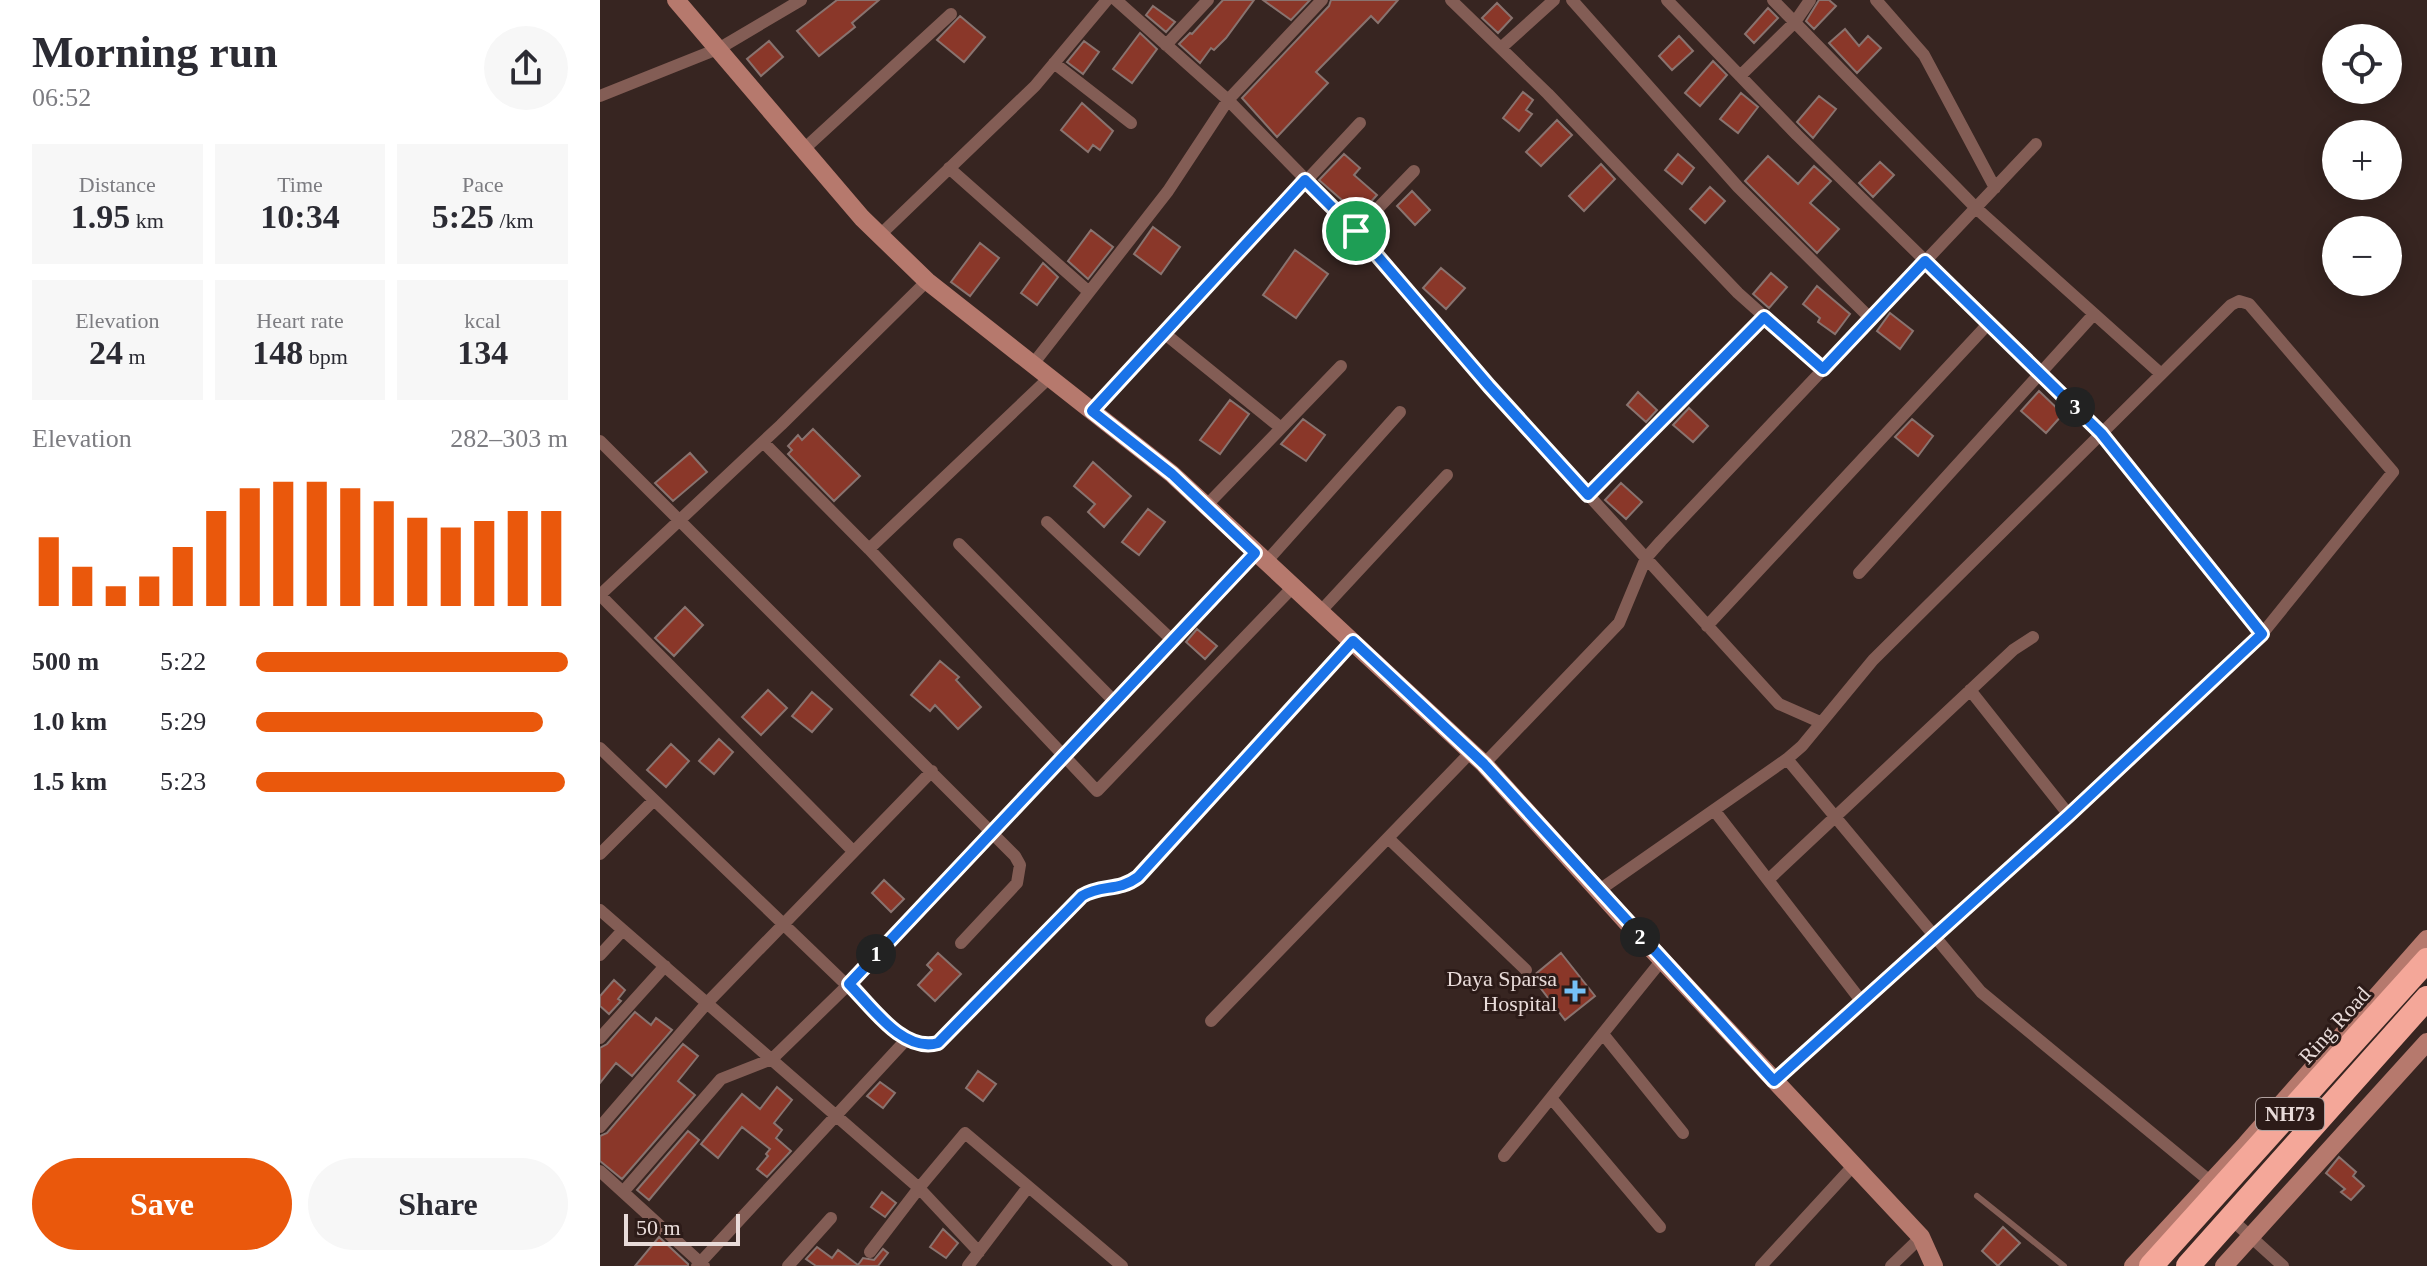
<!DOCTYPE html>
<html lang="en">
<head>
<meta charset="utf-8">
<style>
	:root { --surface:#fff; --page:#f7f7f7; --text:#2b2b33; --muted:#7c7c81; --accent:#ea580c }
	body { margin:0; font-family:"Times New Roman",serif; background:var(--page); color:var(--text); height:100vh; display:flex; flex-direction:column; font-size:30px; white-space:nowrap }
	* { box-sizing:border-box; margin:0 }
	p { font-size:26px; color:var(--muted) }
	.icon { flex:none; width:44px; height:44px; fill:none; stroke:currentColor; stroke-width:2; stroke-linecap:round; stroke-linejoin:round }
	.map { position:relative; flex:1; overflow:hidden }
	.side { display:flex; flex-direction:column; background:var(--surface); width:600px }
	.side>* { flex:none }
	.buttons { position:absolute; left:1722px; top:24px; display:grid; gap:16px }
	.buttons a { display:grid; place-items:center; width:80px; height:80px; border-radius:50%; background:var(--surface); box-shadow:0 4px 20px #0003; font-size:40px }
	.scale { position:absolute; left:24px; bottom:20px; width:116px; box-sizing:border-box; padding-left:8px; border:4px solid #e8dbd9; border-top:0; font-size:22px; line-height:28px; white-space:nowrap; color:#e8dbd9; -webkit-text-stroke:6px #2c1b18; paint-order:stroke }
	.pin { position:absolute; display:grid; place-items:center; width:68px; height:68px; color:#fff; margin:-34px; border:4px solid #fff; border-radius:50%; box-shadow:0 2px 8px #0007 }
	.km { position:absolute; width:40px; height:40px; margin:-20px; border-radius:50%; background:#222; color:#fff; font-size:22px; line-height:40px; text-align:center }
	.round { display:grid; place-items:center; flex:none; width:84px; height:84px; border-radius:42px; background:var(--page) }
	.summary { display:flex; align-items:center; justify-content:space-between; height:136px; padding:0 32px }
	h1 { font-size:44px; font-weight:800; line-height:60px }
	.metrics { display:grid; grid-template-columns:repeat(3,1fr); gap:12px; height:136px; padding:8px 32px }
	.metrics div { display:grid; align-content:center; border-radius:0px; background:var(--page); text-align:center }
	.metrics b { font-size:34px; font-weight:800 }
	.metrics small { font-size:22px; font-weight:400 }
	.metrics p { font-size:22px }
	.chart { height:224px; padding:16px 32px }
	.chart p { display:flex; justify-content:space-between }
	.chart svg { width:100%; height:144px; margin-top:8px; stroke:var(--accent); stroke-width:6 }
	.button { display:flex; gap:16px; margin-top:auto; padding:16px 32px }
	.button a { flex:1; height:92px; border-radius:48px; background:var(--accent); color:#fff; font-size:32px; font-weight:800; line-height:92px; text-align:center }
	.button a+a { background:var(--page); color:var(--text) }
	ul { padding:0 32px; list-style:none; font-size:26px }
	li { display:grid; grid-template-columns:128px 96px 1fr; align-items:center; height:60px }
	li i { height:20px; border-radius:10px; background:var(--accent) }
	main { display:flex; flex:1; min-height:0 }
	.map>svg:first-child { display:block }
	.building { fill:#8a3729; stroke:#89736f; stroke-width:2 }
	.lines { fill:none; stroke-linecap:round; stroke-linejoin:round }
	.lane { stroke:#835d55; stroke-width:6 }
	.street { stroke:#835d55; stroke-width:12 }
	.secondary { stroke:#b6796d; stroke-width:18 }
	.highway { stroke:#f4a799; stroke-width:24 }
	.route-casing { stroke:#fff; stroke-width:16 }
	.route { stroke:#1a73e8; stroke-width:10 }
	.poi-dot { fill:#75c0f6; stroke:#2c1b18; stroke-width:3 }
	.labels { text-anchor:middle; stroke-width:6; stroke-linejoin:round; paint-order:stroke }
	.shield { fill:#2c1b18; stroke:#b0a19f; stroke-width:2 }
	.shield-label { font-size:20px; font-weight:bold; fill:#e8dbd9 }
	.poi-label { font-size:22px; fill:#e8dbd9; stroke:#2c1b18; text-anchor:end }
	.street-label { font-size:22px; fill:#e8dbd9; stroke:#2c1b18 }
</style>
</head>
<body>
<main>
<section class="side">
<div class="summary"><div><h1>Morning run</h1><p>06:52</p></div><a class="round"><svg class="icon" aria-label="share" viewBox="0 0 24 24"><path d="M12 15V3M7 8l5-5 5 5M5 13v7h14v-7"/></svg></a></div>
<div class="metrics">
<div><p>Distance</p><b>1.95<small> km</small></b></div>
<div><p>Time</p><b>10:34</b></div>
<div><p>Pace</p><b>5:25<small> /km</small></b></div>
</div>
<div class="metrics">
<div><p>Elevation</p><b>24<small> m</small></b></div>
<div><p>Heart rate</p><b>148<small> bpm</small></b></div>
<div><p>kcal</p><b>134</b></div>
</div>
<div class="chart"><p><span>Elevation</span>282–303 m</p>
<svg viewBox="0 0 160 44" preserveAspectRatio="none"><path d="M5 44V23M15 44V32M25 44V38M35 44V35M45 44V26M55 44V15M65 44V8M75 44V6M85 44V6M95 44V8M105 44V12M115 44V17M125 44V20M135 44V18M145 44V15M155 44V15"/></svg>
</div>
<ul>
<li><b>500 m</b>5:22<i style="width:100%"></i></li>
<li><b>1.0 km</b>5:29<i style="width:92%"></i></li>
<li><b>1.5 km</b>5:23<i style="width:99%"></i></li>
</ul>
<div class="button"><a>Save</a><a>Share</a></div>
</section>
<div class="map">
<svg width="1827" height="1266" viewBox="0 0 1827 1266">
	<rect width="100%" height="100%" fill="#372521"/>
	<path class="building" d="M237,0H279L252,23L255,27L219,56L197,31Z
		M623,0H654L626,38L614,50L611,48L600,63L579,44L590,33L592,34Z
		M663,0H710L691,20Z
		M731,0H798L778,23L771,16L716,72L728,83L677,137L642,98L729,6Z
		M1219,0H1229L1236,6L1214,29L1206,21Z
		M897,3L912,18L898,33L882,18Z
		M553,6L575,22L566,32L546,15Z
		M1168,8L1178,18L1154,43L1145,34Z
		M360,16L385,37L364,62L337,40Z
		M1245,29L1259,46L1268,36L1281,48L1257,73L1229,43Z
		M540,33L557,49L532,83L513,69Z
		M1079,36L1093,51L1072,70L1059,56Z
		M169,41L183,57L161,76L147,59Z
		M484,41L499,52L483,74L467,62Z
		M1113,61L1127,75L1100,106L1085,93Z
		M923,92L933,100L926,110L932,114L919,131L903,118Z
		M1141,93L1158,107L1138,133L1120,119Z
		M1219,96L1236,109L1213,138L1197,122Z
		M482,103L513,131L500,150L493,145L488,152L461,130Z
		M957,120L972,135L941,166L926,152Z
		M744,154L760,168L754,175L777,195L759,215L719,180Z
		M1078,154L1094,168L1082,184L1065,170Z
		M1168,156L1198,184L1214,166L1231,181L1210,203L1239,229L1217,253L1145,181Z
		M1280,162L1294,175L1273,197L1259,183Z
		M1001,164L1015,179L984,211L969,196Z
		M1110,187L1125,201L1105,223L1090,209Z
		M812,191L830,210L815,225L797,206Z
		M553,227L580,247L561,274L534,254Z
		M491,230L513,247L488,279L468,261Z
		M380,243L399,258L370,296L351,282Z
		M695,250L728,274L696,318L663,295Z
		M443,263L458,277L437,305L421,293Z
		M841,268L865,288L846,309L823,288Z
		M1171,273L1187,287L1169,308L1153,294Z
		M1217,286L1250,314L1235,334L1218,322L1220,318L1203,304Z
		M1290,313L1313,331L1300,349L1277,331Z
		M1439,391L1463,414L1446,433L1421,411Z
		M1038,392L1057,410L1046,422L1027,405Z
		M630,400L649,414L620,454L600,440Z
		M1089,408L1108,426L1093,442L1073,425Z
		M703,419L725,435L706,461L681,444Z
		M1312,419L1333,436L1318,456L1295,437Z
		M213,429L260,476L234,501L188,454L192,450L188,446L198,435L202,440Z
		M90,453L107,472L73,501L55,483Z
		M493,462L531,496L504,527L488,512L495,504L474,486Z
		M1021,483L1042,502L1026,519L1005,500Z
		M548,509L565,522L539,555L522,542Z
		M85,607L103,625L74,656L55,638Z
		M597,629L617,646L605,659L586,642Z
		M340,661L359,677L356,680L381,707L358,729L335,705L330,711L311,695Z
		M168,690L187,708L161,735L142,717Z
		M212,692L232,709L212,732L192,716Z
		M119,739L133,752L114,774L99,761Z
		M71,744L89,761L66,787L47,770Z
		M284,880L304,899L291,912L272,893Z
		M338,953L361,974L335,1001L318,985L332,970L327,965Z
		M961,953L995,996L965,1020L932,977Z
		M14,980L25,990L18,999L21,1001L9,1014L0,1006V996Z
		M35,1012L51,1025L56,1018L72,1030L32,1076L16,1063L0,1083V1048L7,1044Z
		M83,1044L98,1056L78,1081L95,1095L22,1179L0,1161V1136L7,1133Z
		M378,1071L396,1084L383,1101L366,1088Z
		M280,1082L295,1093L283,1108L267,1096Z
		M177,1087L192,1100L174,1123L182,1130L176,1138L191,1151L167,1177L157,1169L168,1156L166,1154L170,1149L142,1127L118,1158L101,1144L142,1094L160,1109Z
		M88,1131L99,1140L49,1200L37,1190Z
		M1739,1157L1756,1172L1753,1176L1764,1186L1751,1200L1741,1192L1745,1189L1726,1173Z
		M282,1192L296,1203L285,1217L271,1207Z
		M1403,1227L1420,1243L1398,1266L1382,1251Z
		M343,1229L358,1243L346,1258L330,1247Z
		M59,1237L88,1264V1266H35Z
		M217,1247L232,1258L238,1250L258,1265L263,1258L274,1260L283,1249L288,1253L278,1266H216L206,1259Z"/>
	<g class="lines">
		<path class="lane" d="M1377,1196L1464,1266"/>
		<path class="street" d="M516,0L628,100L756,231L889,386L1179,704L1220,722
			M851,0L948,94L1138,293L1223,369
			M972,0L1138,187L1271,319
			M1067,0L1197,135L1501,433L1662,634
			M1173,0L1376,208L1560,373
			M1276,0L1324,55L1395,188
			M566,45L608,0
			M902,47L954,0
			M454,63L531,123
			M1140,76L1195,22L1210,0
			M0,96L120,48L201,0
			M204,149L351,14
			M349,168L489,292
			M756,231L814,171
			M280,235L435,86L507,0
			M564,333L681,428
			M433,364L568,191L628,100L722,0
			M492,411L760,123
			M0,441L415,856L420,865L417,883L361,943
			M163,442L269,549L497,791L693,587
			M988,495L1164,317
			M606,506L741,366
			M447,522L572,640
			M359,544L514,701
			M269,549L450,377
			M666,562L800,412
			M1259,573L1494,314
			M0,595L181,425L327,281
			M0,595L253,851
			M720,612L847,475
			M1107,626L1389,323
			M1370,690L1469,815
			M0,748L305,1041L327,1046L338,1043L482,896C502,885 518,892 538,877L753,641
			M1187,759L1381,992L1617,1187
			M884,764L1019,623L1046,558L1061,541L1436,144
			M1114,810L1262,1002
			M788,838L926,970
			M0,854L54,800
			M1169,879L1413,650L1433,637
			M998,891L1187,759L1202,746L1273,660L1631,305L1639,301L1649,304L1793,472L1662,634L1469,815L1174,1081
			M0,910L319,1188L365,1133L522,1266
			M0,955L23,930
			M611,1021L871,752
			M1003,1034L1083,1133
			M0,1038L65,966
			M951,1098L1060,1227
			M0,1127L107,1003L332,771
			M904,1156L1062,960
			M0,1171L104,1266
			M23,1192L121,1079L172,1059L249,984L655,553
			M1631,1219L1683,1266
			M270,1252L319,1188L379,1252
			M97,1266L305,1041
			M188,1266L231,1218
			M368,1266L428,1187
			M1161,1266L1253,1166
			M1291,1266L1321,1237"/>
		<path class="secondary" d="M76,0L262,218L327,281L572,474L884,764L1031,927L1321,1237L1334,1266
			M1533,1266L1646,1144L1827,939
			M1624,1266L1827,1042"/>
		<path class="highway" d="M1551,1266L1827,960
			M1588,1266L1827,998"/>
	</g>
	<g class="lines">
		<g class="route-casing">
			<path id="route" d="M705,180L756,231L889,386L988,495L1164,317L1223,369L1325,261L1501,433L1662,634L1469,815L1174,1081L884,764L753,641L538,877C518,892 502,884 482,896L338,1043C303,1053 272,1007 249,984L655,553L572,474L492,411Z"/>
		</g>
		<use href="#route" class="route"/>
	</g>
	<path class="poi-dot" d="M971 979h8v8h8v8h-8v8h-8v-8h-8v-8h8z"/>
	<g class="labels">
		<rect class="shield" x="1656" y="1098" width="68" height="32" rx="6"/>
		<g class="shield-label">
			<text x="1690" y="1121">NH73</text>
		</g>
		<g class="poi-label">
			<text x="957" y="986">Daya Sparsa<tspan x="957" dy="25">Hospital</tspan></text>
		</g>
		<g class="street-label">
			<text transform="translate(1734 1025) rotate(-48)" y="8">Ring Road</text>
		</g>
	</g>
</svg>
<div class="buttons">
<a><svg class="icon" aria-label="locate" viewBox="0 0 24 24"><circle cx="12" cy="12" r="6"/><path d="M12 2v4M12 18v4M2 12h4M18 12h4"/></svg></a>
<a>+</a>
<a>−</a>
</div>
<div class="scale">50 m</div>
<div class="pin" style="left:756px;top:231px;background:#1e9e55"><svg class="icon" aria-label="arrive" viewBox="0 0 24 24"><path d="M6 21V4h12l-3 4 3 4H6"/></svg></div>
<b class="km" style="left:276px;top:954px">1</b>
<b class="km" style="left:1040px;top:937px">2</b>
<b class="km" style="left:1475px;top:407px">3</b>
</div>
</main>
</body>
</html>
